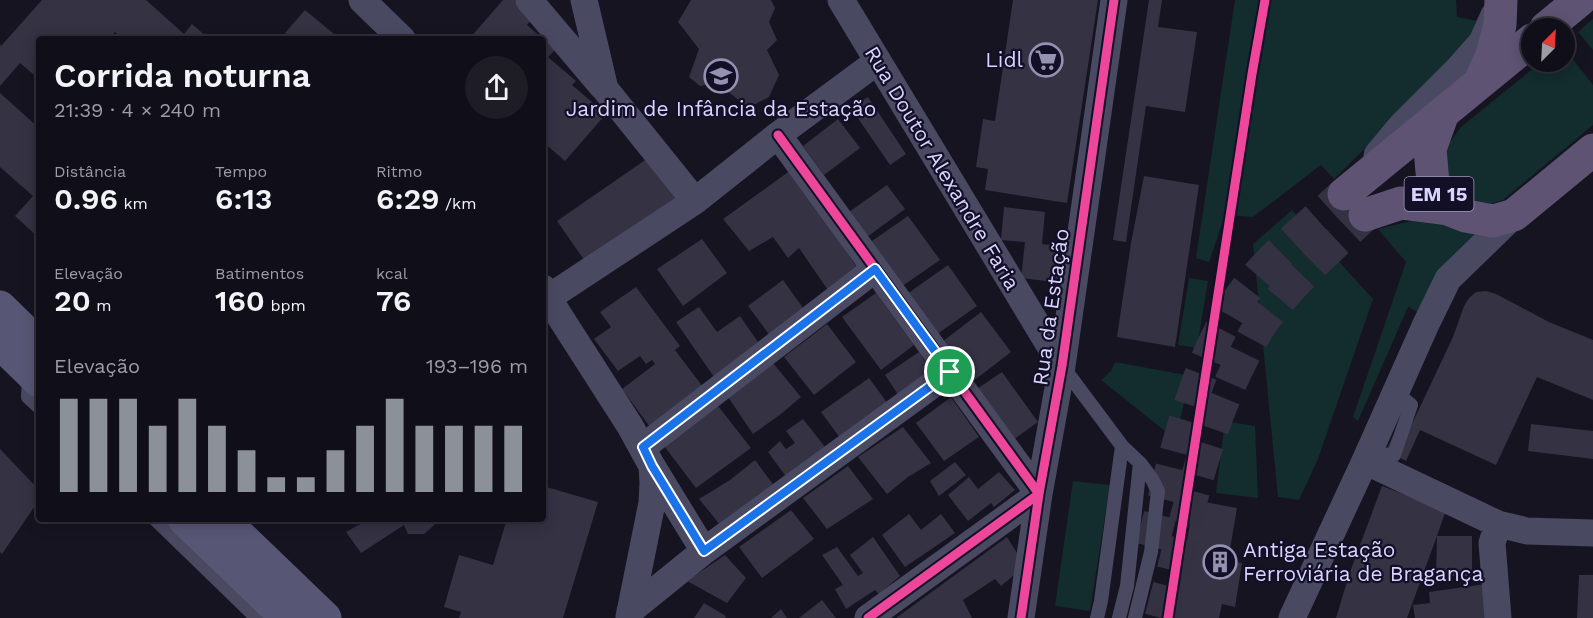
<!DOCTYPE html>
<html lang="pt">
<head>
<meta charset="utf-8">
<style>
	:root { --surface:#100f19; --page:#1e1d26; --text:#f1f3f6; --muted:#9c9ca2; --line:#302f38; --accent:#8c9099 }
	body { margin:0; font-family:"Work Sans",sans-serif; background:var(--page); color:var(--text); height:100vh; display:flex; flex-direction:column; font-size:22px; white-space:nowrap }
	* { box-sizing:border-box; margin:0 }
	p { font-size:20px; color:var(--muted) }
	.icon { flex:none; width:33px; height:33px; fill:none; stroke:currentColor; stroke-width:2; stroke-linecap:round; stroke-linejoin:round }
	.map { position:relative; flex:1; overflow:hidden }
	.panel { position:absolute; left:36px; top:36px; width:510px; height:486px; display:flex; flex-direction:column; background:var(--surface); border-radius:6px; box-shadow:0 3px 15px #0003,0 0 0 2px var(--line) }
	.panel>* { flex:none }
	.needle { width:39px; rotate:24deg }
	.buttons { position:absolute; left:1521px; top:18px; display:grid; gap:12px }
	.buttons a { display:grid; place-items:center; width:54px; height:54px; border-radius:50%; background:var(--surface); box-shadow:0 3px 15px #0003,0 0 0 2px var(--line); font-size:30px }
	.pin { position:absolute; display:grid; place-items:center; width:51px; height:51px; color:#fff; margin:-26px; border:3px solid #fff; border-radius:50%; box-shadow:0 2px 6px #0007 }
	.round { display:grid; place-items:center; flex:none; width:63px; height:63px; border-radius:32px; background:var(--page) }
	.summary { display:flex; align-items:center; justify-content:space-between; height:102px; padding:0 18px }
	h1 { font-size:33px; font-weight:600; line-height:45px }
	.metrics { display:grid; grid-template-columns:repeat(3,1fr); gap:9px; height:102px; padding:6px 18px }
	.metrics div { display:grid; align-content:center }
	.metrics b { font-size:30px; font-weight:600 }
	.metrics small { font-size:16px; font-weight:400 }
	.metrics p { font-size:16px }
	.chart { height:168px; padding:12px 18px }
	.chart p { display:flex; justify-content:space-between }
	.chart svg { width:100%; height:108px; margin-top:6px; stroke:var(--accent); stroke-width:6 }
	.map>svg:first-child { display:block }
	.green { fill:#132c2d }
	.building { fill:#343243 }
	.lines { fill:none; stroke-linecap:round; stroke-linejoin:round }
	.primary-tunnel { stroke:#333142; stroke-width:33; stroke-dasharray:33 16; stroke-linecap:butt }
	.lane { stroke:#4a4962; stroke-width:14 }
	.street { stroke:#4a4962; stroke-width:27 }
	.secondary { stroke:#575674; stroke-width:33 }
	.primary { stroke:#5e5373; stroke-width:33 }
	.cycleway-casing { stroke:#130f26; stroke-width:13 }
	.cycleway { stroke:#ed469a; stroke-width:9 }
	.route-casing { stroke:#fff; stroke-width:12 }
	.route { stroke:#1a73e8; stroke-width:8 }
	.labels { text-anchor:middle; stroke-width:4.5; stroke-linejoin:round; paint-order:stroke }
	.shield { fill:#130f26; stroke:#9e99be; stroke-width:1.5 }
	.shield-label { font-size:20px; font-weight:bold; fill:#d9d4ff }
	.poi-label { font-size:21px; fill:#d9d4ff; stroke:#130f26; text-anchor:end }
	.street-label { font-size:21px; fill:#d9d4ff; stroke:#130f26 }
</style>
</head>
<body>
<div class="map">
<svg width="1593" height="618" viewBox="0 0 1593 618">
	<rect width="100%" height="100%" fill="#161421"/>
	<path class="green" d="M1235,0H1456L1457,17L1478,21L1462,52L1334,179L1321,165L1253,217L1225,215L1209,262L1196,258Z
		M1593,19V50L1578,32Z
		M1565,49L1593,85V125L1503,200L1490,204L1478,203L1462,196L1449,182L1444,152L1450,142L1461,127L1541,62H1564Z
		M1292,210L1373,299L1318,459L1299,500L1278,497L1253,244Z
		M1419,219L1481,231L1423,315L1408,307L1358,421L1353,417L1406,262L1378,229Z
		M1189,278L1208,281L1197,348L1178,345Z
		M1115,362L1191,376L1175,439L1101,380L1111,371Z
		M1225,421L1255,426L1258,498L1216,493Z
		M1073,481L1110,485L1090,611L1055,606Z"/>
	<path class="building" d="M42,0H146L184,34L192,24L209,39H123L115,32L109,39H39V79L20,63L0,86V44L1,46Z
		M503,0H515L534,17L527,25L543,39H469Z
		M691,0H771L775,8L769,22L777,40L767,50L779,75L769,97L748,108L718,83L700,86L689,77L699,49L678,22Z
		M1013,0H1098L1067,203L985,190L988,169L976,167L983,119L995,121Z
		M1149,0H1162L1158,27L1197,32L1185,112L1146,106L1126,242L1113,240Z
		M305,10L340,39H292L285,33Z
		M543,39L555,50L548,57L576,81L572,85L606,114L565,161L543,142Z
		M0,93L39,128V238L15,216L33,196L0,167Z
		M868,97L906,154L890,165L851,108Z
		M838,119L860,148L824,175L803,146Z
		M651,156L683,202L589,267L557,221Z
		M791,170L860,272L830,293L799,248L788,258L773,237L749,251L723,219Z
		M1144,176L1199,185L1175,347L1117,337L1131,243Z
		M887,185L905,209L867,237L849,212Z
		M1004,207L1045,212L1042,244L1066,247L1062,283L1021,278L1025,242L1001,240Z
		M908,216L940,260L901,287L869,243Z
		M702,239L727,273L683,306L657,269Z
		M948,265L977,306L936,335L907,294Z
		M783,280L806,312L771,337L748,306Z
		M636,287L680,346L675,350L703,387L650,427L622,389L655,364L652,360L646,364L640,356L618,371L594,339L611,327L600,312Z
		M1486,291L1496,294L1549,322L1593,340V400L1537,377L1496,465L1420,430L1406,461L1386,451L1400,421L1411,426L1453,337L1464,306L1469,298L1476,292Z
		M876,293L914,345L881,370L842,317Z
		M699,307L717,332L740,316L760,345L714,377L676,322Z
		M981,312L1011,352L972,382L942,342Z
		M827,324L856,362L814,395L784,357Z
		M919,352L935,376L901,399L885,375Z
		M773,363L801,397L781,414L753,434L726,394Z
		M1002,372L1038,422L1013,440L977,389Z
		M869,378L891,408L843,442L821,412Z
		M951,397L979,437L944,461L916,423Z
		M718,406L751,448L696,488L664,446Z
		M803,419L829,452L790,482L768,452L780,441L786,449L795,443L786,431Z
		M1531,424L1593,431V459L1528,451Z
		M903,427L931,463L908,477L887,494L858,457Z
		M0,449L39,490V500L2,554L0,552Z
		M755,460L778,491L725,531L699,499L730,480Z
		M955,462L966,475L939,496L930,481Z
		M848,466L873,499L827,529L803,498Z
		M999,472L1015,490L994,507L991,503L968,521L948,495L969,477L978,489Z
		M543,486L598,502L563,618H459L461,612L444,607L459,555L493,565L507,519H543Z
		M1382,486L1446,510L1437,536H1472V576H1436L1437,536L1407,618H1336L1350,572Z
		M1194,500L1237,508L1228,561L1242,563L1235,607L1222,604L1219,618H1174Z
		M791,510L814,539L762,578L739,547Z
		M909,514L921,530L941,514L955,533L905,567L882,535Z
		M369,519H441L424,534H408L404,525L361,553L346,532Z
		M873,537L900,576L879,594L875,590L846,609L835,589L843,585L822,555L837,547L858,576L863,573L850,555Z
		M1007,537L1025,566L1001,586L995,579L963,600L972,618H896Z
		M725,555L746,578L727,603L687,581Z
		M1579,575H1593V618H1577Z
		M1486,584L1490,618H1415L1413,605L1430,603L1429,592Z
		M822,600L836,618H799Z
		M704,603L726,616L725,618H694Z
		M781,609L787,618H771Z"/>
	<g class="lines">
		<path class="primary-tunnel" d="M1152,547C1173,467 1190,376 1235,305C1263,262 1306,229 1344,194
			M1161,618C1183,536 1199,450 1235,373C1244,355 1252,337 1263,321C1292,281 1329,249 1365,215"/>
		<path class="lane" d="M1063,367L1122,446L1140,463L1152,479L1158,491L1151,552L1135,618
			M29,377L28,397L39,407
			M1368,454L1394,455L1411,405L1395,392
			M155,519L257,618
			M1097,618L1101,601L1122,446
			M1119,618L1127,586L1140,463"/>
		<path class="street" d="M362,0L402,39
			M529,0L602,86
			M584,0L605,89L695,201
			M841,0L1062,366
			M778,135L1039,494L868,618
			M1377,155L1402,125L1459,68L1482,42L1494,15
			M543,288L548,298L630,426L652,466L653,483L652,503L629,617
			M548,298L695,201L778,135L878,61
			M643,447L875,269
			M1365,461L1498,524L1527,531L1593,533
			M652,466L704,551
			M1498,524L1492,543L1498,618
			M630,611L704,551L950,372
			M1021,618L1039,494L1062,366L1114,0
			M1292,618L1365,461L1426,324L1448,279L1514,215"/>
		<path class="secondary" d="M0,307L39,345
			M0,343L39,381
			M184,519L287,618
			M222,519L325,618"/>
		<path class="primary" d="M1546,28L1580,0
			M1480,82L1492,55L1500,25L1501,0
			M1443,113L1430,149L1433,183L1448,209L1466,216L1493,221L1514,215L1593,150
			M1344,194L1532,40
			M1365,215L1401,203L1448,209"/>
		<g class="cycleway-casing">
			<path id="cycleway" d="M778,135L1039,494L868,618
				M1021,618L1039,494L1062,366L1114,0
				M1168,618L1252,74L1265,0"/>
		</g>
		<use href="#cycleway" class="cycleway"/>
	</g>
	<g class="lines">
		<g class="route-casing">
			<path id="route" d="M875,269L950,372L704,551L652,466L643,447Z"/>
		</g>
		<use href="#route" class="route"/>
	</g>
	<defs>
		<g id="supermarket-ring" transform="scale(1.725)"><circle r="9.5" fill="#130f26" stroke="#9591b1" stroke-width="1.5"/><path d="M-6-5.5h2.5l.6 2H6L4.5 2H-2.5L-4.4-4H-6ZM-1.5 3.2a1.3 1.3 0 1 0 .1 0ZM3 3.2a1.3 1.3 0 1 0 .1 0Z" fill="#9591b1"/></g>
		<g id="school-ring" transform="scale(1.725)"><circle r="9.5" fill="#130f26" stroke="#9591b1" stroke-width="1.5"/><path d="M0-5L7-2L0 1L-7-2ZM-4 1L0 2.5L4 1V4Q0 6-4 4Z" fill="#9591b1"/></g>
		<g id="building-ring" transform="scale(1.725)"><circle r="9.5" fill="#130f26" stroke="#9591b1" stroke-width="1.5"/><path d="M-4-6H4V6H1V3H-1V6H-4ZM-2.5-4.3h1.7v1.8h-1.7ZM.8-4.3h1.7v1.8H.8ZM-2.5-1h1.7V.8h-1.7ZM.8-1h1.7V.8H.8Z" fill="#9591b1"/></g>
	</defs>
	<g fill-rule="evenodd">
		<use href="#supermarket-ring" x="1046" y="60"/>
		<use href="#school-ring" x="721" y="76"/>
		<use href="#building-ring" x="1220" y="562"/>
	</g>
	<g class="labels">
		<rect class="shield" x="1404.5" y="177" width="69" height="34" rx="4.5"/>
		<g class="shield-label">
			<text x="1439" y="201">EM 15</text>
		</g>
		<g class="poi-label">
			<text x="1023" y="67">Lidl</text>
			<text x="721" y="116" text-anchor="middle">Jardim de Infância da Estação</text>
			<text x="1243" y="557" text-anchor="start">Antiga Estação<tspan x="1243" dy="24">Ferroviária de Bragança</tspan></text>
		</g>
		<g class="street-label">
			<text transform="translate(942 168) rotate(59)" y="7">Rua Doutor Alexandre Faria</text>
			<text transform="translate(1051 307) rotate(-82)" y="7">Rua da Estação</text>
		</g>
	</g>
</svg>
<div class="buttons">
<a><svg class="needle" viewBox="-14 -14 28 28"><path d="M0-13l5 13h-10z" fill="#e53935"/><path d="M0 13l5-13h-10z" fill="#9c9ca2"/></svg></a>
</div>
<div class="pin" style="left:950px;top:372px;background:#1e9e55"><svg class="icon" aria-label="arrive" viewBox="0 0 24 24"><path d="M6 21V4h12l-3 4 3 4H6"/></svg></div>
<section class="panel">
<div class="summary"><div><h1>Corrida noturna</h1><p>21:39 · 4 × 240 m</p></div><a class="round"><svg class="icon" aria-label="share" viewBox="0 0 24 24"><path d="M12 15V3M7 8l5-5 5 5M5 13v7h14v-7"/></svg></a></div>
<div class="metrics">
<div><p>Distância</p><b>0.96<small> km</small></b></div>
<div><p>Tempo</p><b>6:13</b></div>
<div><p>Ritmo</p><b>6:29<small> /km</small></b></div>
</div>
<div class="metrics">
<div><p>Elevação</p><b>20<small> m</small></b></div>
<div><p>Batimentos</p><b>160<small> bpm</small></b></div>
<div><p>kcal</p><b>76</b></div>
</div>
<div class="chart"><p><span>Elevação</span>193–196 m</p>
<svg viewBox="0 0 160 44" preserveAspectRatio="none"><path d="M5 44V6M15 44V6M25 44V6M35 44V17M45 44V6M55 44V17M65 44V27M75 44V38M85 44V38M95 44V27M105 44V17M115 44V6M125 44V17M135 44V17M145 44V17M155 44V17"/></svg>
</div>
</section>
</div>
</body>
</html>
